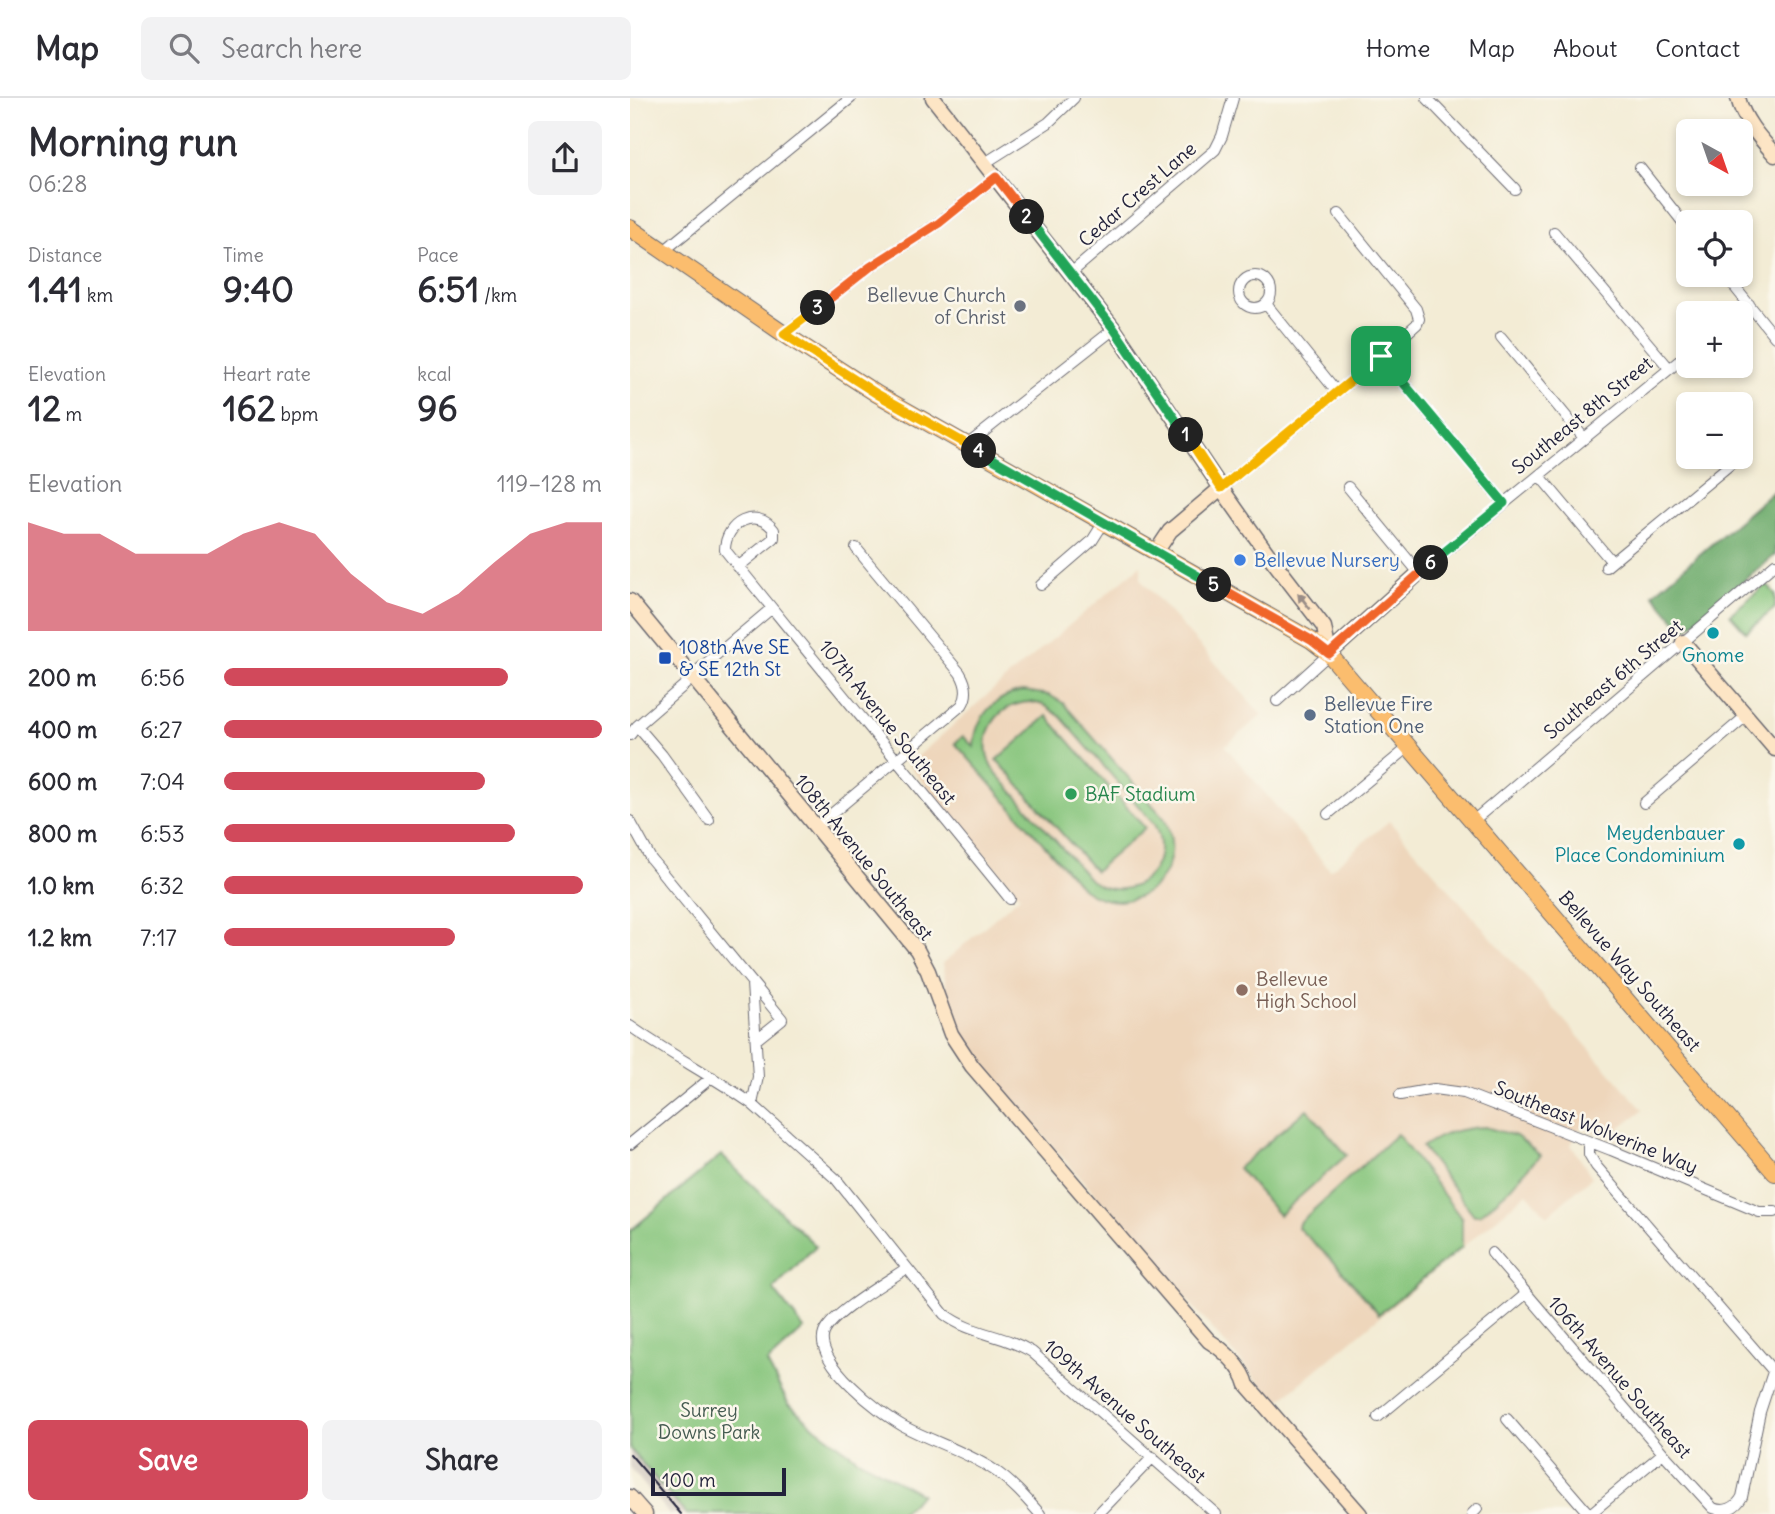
<!DOCTYPE html>
<html lang="en">
<head>
<meta charset="utf-8">
<style>
	:root { --surface:#fff; --page:#f2f2f3; --text:#2b2b33; --muted:#7c7c81; --line:#e1e1e2; --accent:#d1495b }
	body { margin:0; font-family:Delius,sans-serif; background:var(--page); color:var(--text); height:100vh; display:flex; flex-direction:column; font-size:26px; white-space:nowrap }
	* { box-sizing:border-box; margin:0 }
	p { font-size:23px; color:var(--muted) }
	.icon { flex:none; width:38px; height:38px; fill:none; stroke:currentColor; stroke-width:2; stroke-linecap:round; stroke-linejoin:round }
	.map { position:relative; flex:1; overflow:hidden }
	.drawer { display:flex; flex-direction:column; background:var(--surface); width:630px }
	.drawer>* { flex:none }
	.needle { width:46px; rotate:140deg }
	.fabs { position:absolute; left:1046px; top:21px; display:grid; gap:14px }
	.fabs a { display:grid; place-items:center; width:77px; height:77px; border-radius:10px; background:var(--surface); box-shadow:0 4px 10px #0003; font-size:35px }
	.scale { position:absolute; left:21px; bottom:18px; width:135px; box-sizing:border-box; padding-left:7px; border:4px solid #22223b; border-top:0; font-size:19px; line-height:24px; white-space:nowrap; color:#22223b; -webkit-text-stroke:5px #fbf7ec; paint-order:stroke }
	.pin { position:absolute; display:grid; place-items:center; width:60px; height:60px; color:#fff; margin:-30px; border-radius:14px; box-shadow:0 4px 10px #0006 }
	.km { position:absolute; width:35px; height:35px; margin:-18px; border-radius:50%; background:#222; color:#fff; font-size:19px; line-height:35px; text-align:center }
	.round { display:grid; place-items:center; flex:none; width:74px; height:74px; border-radius:10px; background:var(--page) }
	.summary { display:flex; align-items:center; justify-content:space-between; height:119px; padding:0 28px }
	h1 { font-size:38px; font-weight:800; line-height:52px }
	.metrics { display:grid; grid-template-columns:repeat(3,1fr); gap:10px; height:119px; padding:7px 28px }
	.metrics div { display:grid; align-content:center }
	.metrics b { font-size:35px; font-weight:800 }
	.metrics small { font-size:19px; font-weight:400 }
	.metrics p { font-size:19px }
	.chart { height:196px; padding:14px 28px }
	.chart p { display:flex; justify-content:space-between }
	.chart svg { width:100%; height:126px; margin-top:7px; fill:var(--accent); opacity:.7 }
	.button { display:flex; gap:14px; margin-top:auto; padding:14px 28px }
	.button a { flex:1; height:80px; border-radius:10px; background:var(--accent); color:#fff; font-size:28px; font-weight:800; line-height:80px; text-align:center }
	.button a+a { background:var(--page); color:var(--text) }
	ul { padding:0 28px; list-style:none; font-size:23px }
	li { display:grid; grid-template-columns:112px 84px 1fr; align-items:center; height:52px }
	li i { height:18px; border-radius:9px; background:var(--accent) }
	header { display:flex; align-items:center; gap:42px; box-sizing:border-box; height:98px; padding:0 35px; background:var(--surface); border-bottom:2px solid var(--line) }
	header strong { font-size:33px }
	nav { display:flex; gap:38px; margin-inline-start:auto; font-size:24px }
	.search { width:490px; height:63px; background:var(--page); display:flex; align-items:center; gap:18px; box-sizing:border-box; padding:0 24px; border-radius:10px; color:var(--muted); font-size:26px }
	main { display:flex; flex:1; min-height:0 }
	.map>svg:first-child { display:block }
	.built { fill:#eed6bb }
	.industrial { fill:#ccc2b9 }
	.green { fill:#86c57b; stroke:#54745b; stroke-width:2; fill-rule:evenodd }
	.forest { fill:#6caa6b; stroke:#476653; stroke-width:2 }
	.lines { fill:none; stroke-linecap:round; stroke-linejoin:round }
	.street-casing { stroke:#6b6971; stroke-width:12 }
	.secondary-casing { stroke:#6b6971; stroke-width:17 }
	.primary-casing { stroke:#6b6971; stroke-width:18 }
	.street { stroke:#fff; stroke-width:10 }
	.secondary { stroke:#fde5c5; stroke-width:14 }
	.primary { stroke:#fbbd6e; stroke-width:16 }
	.tram { stroke:#22223b; stroke-width:2 }
	.oneway { fill:#9a8d87 }
	.split-1-casing { stroke:#fff; stroke-width:14 }
	.split-2-casing { stroke:#fff; stroke-width:14 }
	.split-3-casing { stroke:#fff; stroke-width:14 }
	.split-4-casing { stroke:#fff; stroke-width:14 }
	.split-5-casing { stroke:#fff; stroke-width:14 }
	.split-6-casing { stroke:#fff; stroke-width:14 }
	.split-7-casing { stroke:#fff; stroke-width:14 }
	.split-1 { stroke:#f5b400; stroke-width:9 }
	.split-2 { stroke:#22a559; stroke-width:9 }
	.split-3 { stroke:#f0652b; stroke-width:9 }
	.split-4 { stroke:#f5b400; stroke-width:9 }
	.split-5 { stroke:#22a559; stroke-width:9 }
	.split-6 { stroke:#f0652b; stroke-width:9 }
	.split-7 { stroke:#22a559; stroke-width:9 }
	.worship-dot { fill:#6b7280; stroke:#fbf7ec; stroke-width:2.5 }
	.shop-dot { fill:#3f7fe0; stroke:#fbf7ec; stroke-width:2.5 }
	.culture-dot { fill:#0f9aa8; stroke:#fbf7ec; stroke-width:2.5 }
	.transit-dot { fill:#1a4fb4; stroke:#fbf7ec; stroke-width:2.5 }
	.service-dot { fill:#5c6f8a; stroke:#fbf7ec; stroke-width:2.5 }
	.leisure-dot { fill:#2e9e5b; stroke:#fbf7ec; stroke-width:2.5 }
	.education-dot { fill:#8d6e63; stroke:#fbf7ec; stroke-width:2.5 }
	.labels { text-anchor:middle; stroke-width:5; stroke-linejoin:round; paint-order:stroke }
	.street-label { font-size:19px; fill:#22223b; stroke:#fbf7ec }
	.worship-label { font-size:19px; fill:#5b616d; stroke:#fbf7ec; text-anchor:end }
	.shop-label { font-size:19px; fill:#366cbe; stroke:#fbf7ec; text-anchor:start }
	.transit-label { font-size:19px; fill:#164399; stroke:#fbf7ec; text-anchor:start }
	.culture-label { font-size:19px; fill:#0d838f; stroke:#fbf7ec }
	.service-label { font-size:19px; fill:#4e5e75; stroke:#fbf7ec; text-anchor:start }
	.leisure-label { font-size:19px; fill:#27864d; stroke:#fbf7ec; text-anchor:start }
	.education-label { font-size:19px; fill:#785e54; stroke:#fbf7ec; text-anchor:start }
	.park-label { font-size:19px; fill:#455b51; stroke:#fbf7ec }
</style>
</head>
<body>
<header>
<strong>Map</strong>
<div class="search"><svg class="icon" aria-label="search" viewBox="0 0 24 24"><circle cx="10" cy="10" r="6"/><path d="M15 15l6 6"/></svg>Search here</div>
<nav><a>Home</a><a>Map</a><a>About</a><a>Contact</a></nav>
</header>
<main>
<section class="drawer">
<div class="summary"><div><h1>Morning run</h1><p>06:28</p></div><a class="round"><svg class="icon" aria-label="share" viewBox="0 0 24 24"><path d="M12 15V3M7 8l5-5 5 5M5 13v7h14v-7"/></svg></a></div>
<div class="metrics">
<div><p>Distance</p><b>1.41<small> km</small></b></div>
<div><p>Time</p><b>9:40</b></div>
<div><p>Pace</p><b>6:51<small> /km</small></b></div>
</div>
<div class="metrics">
<div><p>Elevation</p><b>12<small> m</small></b></div>
<div><p>Heart rate</p><b>162<small> bpm</small></b></div>
<div><p>kcal</p><b>96</b></div>
</div>
<div class="chart"><p><span>Elevation</span>119–128 m</p>
<svg viewBox="0 0 160 44" preserveAspectRatio="none"><path d="M0 44V6L10 10L20 10L30 17L40 17L50 17L60 10L70 6L80 10L90 24L100 34L110 38L120 31L130 20L140 10L150 6L160 6V44z"/></svg>
</div>
<ul>
<li><b>200 m</b>6:56<i style="width:75%"></i></li>
<li><b>400 m</b>6:27<i style="width:100%"></i></li>
<li><b>600 m</b>7:04<i style="width:69%"></i></li>
<li><b>800 m</b>6:53<i style="width:77%"></i></li>
<li><b>1.0 km</b>6:32<i style="width:95%"></i></li>
<li><b>1.2 km</b>7:17<i style="width:61%"></i></li>
</ul>
<div class="button"><a>Save</a><a>Share</a></div>
</section>
<div class="map">
<svg width="1145" height="1416" viewBox="0 0 1145 1416">
	<rect width="100%" height="100%" fill="#fbf7ec"/>
	<filter id="ink" filterUnits="userSpaceOnUse"><feTurbulence type="fractalNoise" baseFrequency=".0143" numOctaves="2"/><feDisplacementMap in="SourceGraphic" scale="14" xChannelSelector="R" yChannelSelector="G"/><feConvolveMatrix kernelMatrix="1 2 1 2 8 2 1 2 1" color-interpolation-filters="sRGB"/></filter>
	<filter id="wash" filterUnits="userSpaceOnUse"><feTurbulence type="fractalNoise" baseFrequency=".00686" numOctaves="4" result="noise"/><feDisplacementMap in="SourceGraphic" scale="28" xChannelSelector="R" yChannelSelector="G"/><feGaussianBlur stdDeviation="1.57" result="paint"/><feColorMatrix in="noise" values="0 0 0 0 0 0 0 0 0 0 0 0 0 0 0 0 0 1.4 0 .05"/><feComposite in="paint" operator="in"/></filter>
	<g filter="url(#wash)">
		<rect width="100%" height="100%" fill="#f3ecd5"/>
		<path class="built" d="M511,467V482L632,617L595,648L700,772L759,723L1013,1012L990,1029L988,1042L950,1029L941,1047L962,1079L917,1118L897,1095L647,1305L352,967L330,931L318,904L313,865L390,798L278,667L365,590Z"/>
		<path class="industrial" d="M0,1351L56,1416H39L0,1370Z"/>
		<path class="green" d="M1137,486L1145,496V510L1116,534L1100,516Z
			M394,593L419,597L433,605L534,720C562,775 504,827 453,791L325,645L333,638L344,649C345,619 364,598 394,593ZM401,604L414,607L431,619L524,726C547,770 500,810 460,782L362,670C346,638 366,605 401,604Z
			M417,618L515,730L465,773L367,662Z
			M677,1011L717,1057L649,1117L608,1070Z
			M855,1029L886,1038L910,1057L878,1092L850,1117H844L792,1049C812,1035 831,1030 855,1029Z
			M767,1036L832,1121V1149L749,1216L705,1165L668,1130L669,1125Z
			M91,1057L186,1148L143,1191L174,1231L137,1265L158,1305L186,1330L228,1361L291,1396L270,1416H56L0,1351V1133Z"/>
		<path class="forest" d="M1145,392V457L1054,533L1023,496Z"/>
	</g>
	<g filter="url(#ink)">
		<g class="lines">
			<g class="street-casing">
				<path id="street" d="M797,0L885,91
					M355,65L418,25L444,0
					M1010,70L1059,132
					M924,134L1039,270
					M35,152L221,0
					M441,175L585,52L592,38L603,0
					M1095,177L1145,239
					M609 194a16 16 0 1 1 32 0a16 16 0 1 1-32 0Z
					M636,206L707,294
					M1108,215L1119,206
					M154,236L240,169L309,125L366,79
					M871,239L954,340
					M751,258L874,405
					M337,347L484,231
					M909,377L982,464
					M718,389L789,475L1059,255
					M591,390L751,258L787,226L789,221L786,211L709,116
					M108,469L144,440V432C126,408 95,425 95,452C189,569 285,684 380,801
					M976,469L1108,360
					M411,487L462,443L474,424
					M647,603L699,556
					M7,628L32,657L79,722
					M0,637L7,628L58,584L67,573L142,510
					M1014,705L1116,618
					M698,716L780,648
					M0,723L21,761L152,921L127,941
					M843,723L1145,466
					M186,729L332,607C339,596 336,585 330,575L226,450
					M122,885L128,979L122,1006L206,1081L314,1216C341,1237 374,1236 402,1254L586,1416
					M0,928C39,956 83,978 122,1006
					M770,997L804,991L834,995L981,1052L1129,1114H1145
					M959,1044V1056L966,1068L1145,1275
					M0,1046L82,979
					M862,1155L1033,1355L1083,1410C1095,1415 1106,1410 1112,1399L1130,1314L1143,1274
					M277,1170C258,1183 202,1215 194,1235C183,1263 251,1316 273,1328C303,1344 335,1353 364,1372C382,1384 396,1400 410,1416
					M748,1319L896,1196
					M877,1321L959,1416
					M468,1416L523,1359
					M842,1416L847,1411
					M960,1416L1033,1355"/>
			</g>
			<g class="secondary-casing">
				<path id="secondary" d="M303,0L484,231L591,390L637,455L694,529L699,556
					M1108,0C1114,23 1130,40 1145,57
					M526,454L540,433L591,390
					M0,503L287,852L298,873L321,936L342,968L579,1243C594,1252 613,1270 617,1287L730,1416
					M1053,544L1145,651
					M699,556L789,475
					M0,1399L15,1416"/>
			</g>
			<g class="primary-casing">
				<path id="primary" d="M0,130L154,236L247,296L681,542L699,556L1145,1075"/>
			</g>
			<use href="#street" class="street"/>
			<use href="#secondary" class="secondary"/>
			<use href="#primary" class="primary"/>
			<path class="tram" d="M0,1356L51,1416"/>
		</g>
		<defs><path id="oneway-solid" d="M-6-.8H1V-3.2L6.5 0L1 3.2V.8H-6Z" transform="scale(1.75)"/></defs>
		<use class="oneway" href="#oneway-solid" transform="translate(674 503) rotate(-128)"/>
	</g>
	<g class="lines" filter="url(#ink)">
		<g class="split-1-casing">
			<path id="split-1" d="M556,337L591,390L751,258"/>
		</g>
		<g class="split-2-casing">
			<path id="split-2" d="M397,119L484,231L556,337"/>
		</g>
		<g class="split-3-casing">
			<path id="split-3" d="M188,210L240,169L309,125L366,79L397,119"/>
		</g>
		<g class="split-4-casing">
			<path id="split-4" d="M188,210L154,236L247,296L349,353"/>
		</g>
		<g class="split-5-casing">
			<path id="split-5" d="M349,353L584,487"/>
		</g>
		<g class="split-6-casing">
			<path id="split-6" d="M584,487L681,542L699,556L801,465"/>
		</g>
		<g class="split-7-casing">
			<path id="split-7" d="M751,258L874,405L801,465"/>
		</g>
		<use href="#split-1" class="split-1"/>
		<use href="#split-2" class="split-2"/>
		<use href="#split-3" class="split-3"/>
		<use href="#split-4" class="split-4"/>
		<use href="#split-5" class="split-5"/>
		<use href="#split-6" class="split-6"/>
		<use href="#split-7" class="split-7"/>
	</g>
	<circle class="worship-dot" cx="390" cy="208" r="7"/>
	<circle class="shop-dot" cx="610" cy="462" r="7"/>
	<g class="culture-dot">
		<circle cx="1083" cy="535" r="7"/>
		<circle cx="1109" cy="746" r="7"/>
	</g>
	<rect class="transit-dot" x="28" y="553" width="14" height="14" rx="3.5"/>
	<circle class="service-dot" cx="680" cy="617" r="7"/>
	<circle class="leisure-dot" cx="441" cy="696" r="7"/>
	<circle class="education-dot" cx="612" cy="892" r="7"/>
	<g class="labels">
		<g class="street-label">
			<text transform="translate(507 96) rotate(-41)" y="7">Cedar Crest Lane</text>
			<text transform="translate(952 317) rotate(-39)" y="7">Southeast 8th Street</text>
			<text transform="translate(983 581) rotate(-40)" y="7">Southeast 6th Street</text>
			<text transform="translate(258 624) rotate(51)" y="7">107th Avenue Southeast</text>
			<text transform="translate(234 759) rotate(51)" y="7">108th Avenue Southeast</text>
			<text transform="translate(1000 873) rotate(49)" y="7">Bellevue Way Southeast</text>
			<text transform="translate(966 1029) rotate(22)" y="7">Southeast Wolverine Way</text>
			<text transform="translate(990 1279) rotate(49)" y="7">106th Avenue Southeast</text>
			<text transform="translate(495 1313) rotate(41)" y="7">109th Avenue Southeast</text>
		</g>
		<g class="worship-label">
			<text x="376" y="204">Bellevue Church<tspan x="376" dy="22">of Christ</tspan></text>
		</g>
		<g class="shop-label">
			<text x="624" y="469">Bellevue Nursery</text>
		</g>
		<g class="transit-label">
			<text x="49" y="556">108th Ave SE<tspan x="49" dy="22">&amp; SE 12th St</tspan></text>
		</g>
		<g class="culture-label">
			<text x="1083" y="564">Gnome</text>
			<text x="1095" y="742" text-anchor="end">Meydenbauer<tspan x="1095" dy="22">Place Condominium</tspan></text>
		</g>
		<g class="service-label">
			<text x="694" y="613">Bellevue Fire<tspan x="694" dy="22">Station One</tspan></text>
		</g>
		<g class="leisure-label">
			<text x="455" y="703">BAF Stadium</text>
		</g>
		<g class="education-label">
			<text x="626" y="888">Bellevue<tspan x="626" dy="22">High School</tspan></text>
		</g>
		<g class="park-label">
			<text x="79" y="1319">Surrey<tspan x="79" dy="22">Downs Park</tspan></text>
		</g>
	</g>
</svg>
<div class="fabs">
<a><svg class="needle" viewBox="-14 -14 28 28"><path d="M0-13l5 13h-10z" fill="#e53935"/><path d="M0 13l5-13h-10z" fill="#7c7c81"/></svg></a>
<a><svg class="icon" aria-label="locate" viewBox="0 0 24 24"><circle cx="12" cy="12" r="6"/><path d="M12 2v4M12 18v4M2 12h4M18 12h4"/></svg></a>
<a>+</a>
<a>−</a>
</div>
<div class="scale">100 m</div>
<div class="pin" style="left:751px;top:258px;background:#1e9e55"><svg class="icon" aria-label="arrive" viewBox="0 0 24 24"><path d="M6 21V4h12l-3 4 3 4H6"/></svg></div>
<b class="km" style="left:556px;top:337px">1</b>
<b class="km" style="left:397px;top:119px">2</b>
<b class="km" style="left:188px;top:210px">3</b>
<b class="km" style="left:349px;top:353px">4</b>
<b class="km" style="left:584px;top:487px">5</b>
<b class="km" style="left:801px;top:465px">6</b>
</div>
</main>
</body>
</html>
